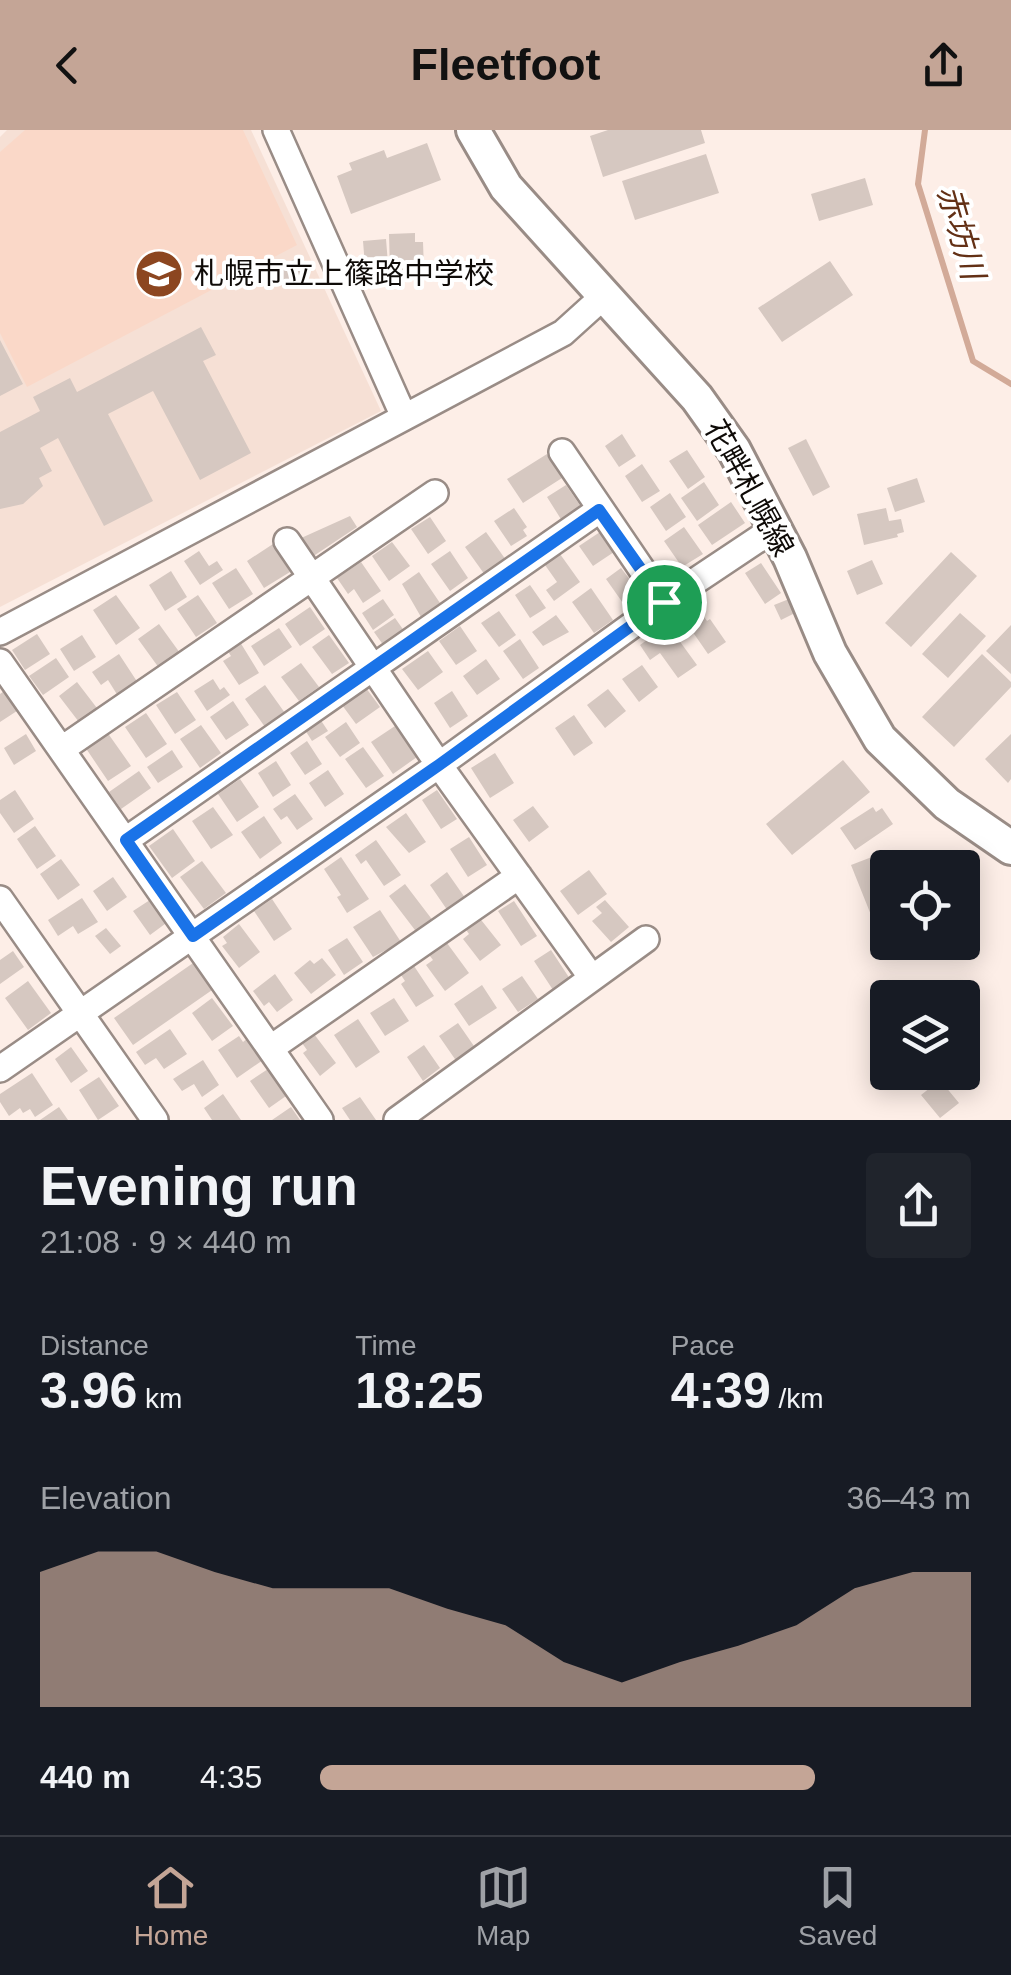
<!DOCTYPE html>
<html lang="en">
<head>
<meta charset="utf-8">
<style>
	:root { --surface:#171b24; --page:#20242c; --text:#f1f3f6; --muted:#9ea1a6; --line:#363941; --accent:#c4a596 }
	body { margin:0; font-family:Helvetica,"Noto Sans JP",sans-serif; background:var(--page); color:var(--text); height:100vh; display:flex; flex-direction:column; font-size:38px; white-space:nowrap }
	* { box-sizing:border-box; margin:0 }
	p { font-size:32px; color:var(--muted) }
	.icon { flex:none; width:55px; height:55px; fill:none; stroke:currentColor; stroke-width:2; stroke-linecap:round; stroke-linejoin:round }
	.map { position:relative; height:990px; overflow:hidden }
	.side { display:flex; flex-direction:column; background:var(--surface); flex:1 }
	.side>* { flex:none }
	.buttons { position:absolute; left:870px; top:720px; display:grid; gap:20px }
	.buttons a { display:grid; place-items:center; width:110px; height:110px; border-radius:10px; background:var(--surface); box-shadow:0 5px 25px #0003; font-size:50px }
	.pin { position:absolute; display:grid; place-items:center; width:85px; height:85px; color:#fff; margin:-42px; border:5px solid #fff; border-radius:50%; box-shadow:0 2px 10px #0007 }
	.round { display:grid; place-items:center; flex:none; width:105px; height:105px; border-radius:10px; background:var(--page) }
	.headline { display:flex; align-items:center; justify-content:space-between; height:170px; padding:0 40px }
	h1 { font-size:55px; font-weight:600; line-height:75px }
	.metrics { display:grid; grid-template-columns:repeat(3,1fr); gap:15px; height:170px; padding:10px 40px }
	.metrics div { display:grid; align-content:center }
	.metrics b { font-size:50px; font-weight:600 }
	.metrics small { font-size:28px; font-weight:400 }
	.metrics p { font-size:28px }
	.chart { height:280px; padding:20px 40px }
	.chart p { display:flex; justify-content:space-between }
	.chart svg { width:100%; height:180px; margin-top:10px; fill:var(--accent); opacity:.7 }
	ul { padding:0 40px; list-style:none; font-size:32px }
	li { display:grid; grid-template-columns:160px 120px 1fr; align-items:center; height:75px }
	li i { height:25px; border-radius:12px; background:var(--accent) }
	header { display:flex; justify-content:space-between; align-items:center; height:130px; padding:0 40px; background:var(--accent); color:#111; font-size:45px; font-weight:600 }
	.tab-bar { display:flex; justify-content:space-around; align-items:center; height:140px; border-top:2px solid var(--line); background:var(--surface); font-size:28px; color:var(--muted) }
	.tab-bar a { display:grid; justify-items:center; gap:5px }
	.tab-bar .active { color:var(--accent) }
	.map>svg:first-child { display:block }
	.built { fill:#f6e0d5 }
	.green { fill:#fad8c8 }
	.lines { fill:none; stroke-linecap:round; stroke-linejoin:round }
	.stream { stroke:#d2aa98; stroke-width:6 }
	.building { fill:#d6c8c1 }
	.minor-casing { stroke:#998c86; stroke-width:30 }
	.major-casing { stroke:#998c86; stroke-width:38 }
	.minor { stroke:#fff; stroke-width:25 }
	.major { stroke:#fff; stroke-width:32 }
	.route-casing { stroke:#fff; stroke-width:20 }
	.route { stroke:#1a73e8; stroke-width:12 }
	.labels { text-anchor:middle; stroke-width:8; stroke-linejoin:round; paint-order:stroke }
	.poi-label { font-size:30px; fill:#0f0b08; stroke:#fff; text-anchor:start }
	.street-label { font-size:30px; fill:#0f0b08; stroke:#fff }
	.water-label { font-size:32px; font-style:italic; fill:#633015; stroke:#fff }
</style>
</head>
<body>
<header><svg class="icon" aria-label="back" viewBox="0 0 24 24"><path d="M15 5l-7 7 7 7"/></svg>Fleetfoot<svg class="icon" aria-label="share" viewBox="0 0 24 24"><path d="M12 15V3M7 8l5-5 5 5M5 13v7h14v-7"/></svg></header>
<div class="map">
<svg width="1011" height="990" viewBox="0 0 1011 990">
	<rect width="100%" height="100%" fill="#fdeee7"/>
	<path class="built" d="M7,0H251L381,281L0,477V7Z"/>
	<path class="green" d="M25,0H243L297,115L27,257L0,203V22Z"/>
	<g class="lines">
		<path class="stream" d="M925,0L918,54L973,231L1011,254"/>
	</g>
	<path class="building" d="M608,0H701L705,13L603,47L590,6Z
		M427,13L441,50L351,84L337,46L352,40L349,33L384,20L387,28Z
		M706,24L719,63L635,90L622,51Z
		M865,48L873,75L819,91L811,64Z
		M415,103V112H423L424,140L390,142L389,104Z
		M386,109L388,134L365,136L363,111Z
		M300,126L308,141L283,154L275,139Z
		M830,131L853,165L782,212L758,178Z
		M201,197L216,225L203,231L251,323L200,350L153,261L108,284L153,371L104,396L58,308L40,318L52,341L39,348L43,356L23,374L0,379V302L40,281L33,267L70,248L77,262Z
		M0,210L23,254L0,266Z
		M622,304L636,326L619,337L605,316Z
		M806,309L830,357L813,366L788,318Z
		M687,320L705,347L688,359L669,331Z
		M547,324L562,348L523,373L507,349Z
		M642,334L660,361L642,372L625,346Z
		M917,348L925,372L895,382L887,358Z
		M704,352L719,375L697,391L681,368Z
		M566,355L584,381L564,394L547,367Z
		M670,363L686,387L666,401L650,377Z
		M731,372L745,393L712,415L698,395Z
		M514,378L527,397L523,400L527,406L511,416L494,391Z
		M886,378L889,391L901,389L904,402L897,404L898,407L864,415L857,384Z
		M350,386L357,397L312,427L299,409Z
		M430,387L446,411L428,424L411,399Z
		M684,397L703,424L682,437L664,411Z
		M603,400L617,420L593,436L579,416Z
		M486,402L506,430L485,445L465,417Z
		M392,412L410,436L389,451L372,426Z
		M273,414L290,442L264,458L247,431Z
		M199,421L209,436L217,431L223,440L200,455L184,431Z
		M450,421L468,448L450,461L431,434Z
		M951,422L977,446L911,517L885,493Z
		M560,424L580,452L554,471L546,460L557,452L545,435Z
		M872,430L883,454L857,465L847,441Z
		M361,432L381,461L363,473L354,459L348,464L337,448Z
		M761,433L781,463L765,474L745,443Z
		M236,438L253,464L229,479L212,453Z
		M621,438L641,464L625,476L606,449Z
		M171,441L187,467L165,481L149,455Z
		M419,442L440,473L421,487L402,454Z
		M530,455L546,478L530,488L515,465Z
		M591,458L613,490L594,503L572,472Z
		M116,465L140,498L116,515L93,480Z
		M198,465L217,493L196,507L177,479Z
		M383,469L394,485L373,500L362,483Z
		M789,469L795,483L781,490L774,475Z
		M310,477L325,499L300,516L285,494Z
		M698,478L707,491L710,489L726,512L708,524L683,488Z
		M499,481L516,505L499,517L481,493Z
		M960,483L986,506L948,548L922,524Z
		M556,485L569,502L543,516L532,502Z
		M395,488L407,505L386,519L374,502Z
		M159,494L180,523L159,538L138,509Z
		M1011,495V544L986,521Z
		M460,496L477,521L456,535L439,511Z
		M279,498L292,517L264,536L251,516Z
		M662,499L668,506L673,502L697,535L678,548L660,523L650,530L640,515Z
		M37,504L50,524L25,540L12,520Z
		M82,505L96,527L74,541L60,519Z
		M329,505L349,533L332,544L312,517Z
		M520,509L539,538L523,549L503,521Z
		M240,512L259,543L239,555L223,531L231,526L227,520Z
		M428,521L443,542L418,560L402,539Z
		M119,524L138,553L118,566L108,550L101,555L92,542Z
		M982,524L1011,552V557L954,617L922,587Z
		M56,528L69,547L43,565L29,546Z
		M486,529L500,549L477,565L463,546Z
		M301,533L319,557L299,571L281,547Z
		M642,535L658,557L639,572L622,549Z
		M213,549L220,560L224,557L230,565L207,581L194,561Z
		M77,552L100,582L82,596L59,566Z
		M265,555L285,583L265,597L245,569Z
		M366,558L380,577L356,594L342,575Z
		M7,559L20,579L0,592V564Z
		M608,559L626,581L605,598L587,575Z
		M452,561L468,586L450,598L434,573Z
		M177,562L196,590L175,604L156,575Z
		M233,571L249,595L226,610L210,587Z
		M146,583L167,614L146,628L125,597Z
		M574,585L593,613L574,626L555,598Z
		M320,589L328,601L312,611L305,600Z
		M346,592L360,613L340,627L325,607Z
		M201,595L221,623L200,638L180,609Z
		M395,596L417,627L393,644L371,612Z
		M107,602L131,636L108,651L85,617Z
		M26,604L36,621L14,635L4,618Z
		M1011,604V649L1008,653L985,629Z
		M307,611L322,634L305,645L290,623Z
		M363,617L384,646L366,658L345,629Z
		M172,620L183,637L158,653L147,637Z
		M495,623L514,653L490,668L471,638Z
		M843,630L870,662L792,725L766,694Z
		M276,631L291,655L273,667L258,643Z
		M328,640L344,664L325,677L309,653Z
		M139,641L151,658L121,679L109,662Z
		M240,649L259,677L237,692L218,664Z
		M15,660L34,689L14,703L0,683V670Z
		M437,660L457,689L441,699L422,670Z
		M295,664L313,689L297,700L287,686L281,690L273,679Z
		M533,676L549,697L529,712L513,690Z
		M213,677L233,705L211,719L192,691Z
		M873,677L876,682L882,678L893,694L855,720L840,698Z
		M406,683L426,712L409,723L386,697Z
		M264,686L282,713L260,729L241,702Z
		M35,696L56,726L37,739L17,709Z
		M173,699L195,731L172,748L149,716Z
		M469,707L487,735L468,747L450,719Z
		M376,710L401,745L384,756L366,730L361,734L355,725Z
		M877,725L888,752V779L871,785L851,735Z
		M341,727L369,769L347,783L337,767L341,765L324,739Z
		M61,729L80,755L58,770L40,744Z
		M202,731L226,763L204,779L180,747Z
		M589,740L607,764L578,785L560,761Z
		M447,742L468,772L450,784L430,755Z
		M113,747L127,767L107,781L93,761Z
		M405,754L434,792L418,804L389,766Z
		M82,768L98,792L78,804L73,796L58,806L48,790Z
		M153,768L169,791L150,805L133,781Z
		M272,769L292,799L274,811L254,781Z
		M605,770L629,797L611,812L592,791L602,783L596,777Z
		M514,771L537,806L521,816L498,781Z
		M380,780L401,812L373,827L353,797Z
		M478,786L501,815L480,831L463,809L469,804L464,797Z
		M239,794L260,822L239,838L222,816L227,813L223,807Z
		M106,798L121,816L110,824L95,806Z
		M347,808L363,832L344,845L328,820Z
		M444,809L469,843L445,861L426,835L433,830L426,821Z
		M551,820L570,849L553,860L534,831Z
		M13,821L24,837L0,854V830Z
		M322,828L336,845L311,864L294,843L310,830L314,834Z
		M196,831L215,858L133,915L114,888Z
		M412,833L434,866L416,877L401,854L405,851L399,842Z
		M275,844L293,870L277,882L269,872L264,876L253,861Z
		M522,846L538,869L518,882L502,859Z
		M28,851L51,883L28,900L5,868Z
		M482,855L497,878L469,896L454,874Z
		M212,868L233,896L212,911L192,883Z
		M394,868L409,891L385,906L370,883Z
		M358,889L380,922L356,938L334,905Z
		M458,893L476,919L457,932L439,906Z
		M170,899L187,924L164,939L156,928L145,935L136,922Z
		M314,904L336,933L320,946L303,923L307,920L302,913Z
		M239,906L243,912L248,908L263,930L237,948L218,920Z
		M424,915L440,938L423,951L407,927Z
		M71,917L88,941L71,953L55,929Z
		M203,930L219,955L202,967L194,954L182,961L173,949Z
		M268,939L286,966L269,978L250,951Z
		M32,943L53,975L35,987L30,979L23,983L20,978L9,986L0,972V964Z
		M99,947L119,976L98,990L79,960Z
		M940,950L959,973L940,988L921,965Z
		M223,964L241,990H212L204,978Z
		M360,967L376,990H350L342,978Z
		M59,977L68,990H40Z
		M291,977L300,990H272Z"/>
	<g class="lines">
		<g class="minor-casing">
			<path id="minor" d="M276,0L404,287
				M562,322L664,472
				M287,411L439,635L592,848
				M0,502L563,203L605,165
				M0,532L320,990
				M62,619L435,363
				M126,710L599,380
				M0,769L155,990
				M271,918L519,746
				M0,939L439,635L664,472L775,398
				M397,990L646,809"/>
		</g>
		<g class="major-casing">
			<path id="major" d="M473,0L506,57L697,268L734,320L790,428L830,523L880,609L947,674L1011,718"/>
		</g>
		<use href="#minor" class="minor"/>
		<use href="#major" class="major"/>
	</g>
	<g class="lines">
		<g class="route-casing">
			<path id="route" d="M599,380L664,472L439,635L193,806L126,710Z"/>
		</g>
		<use href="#route" class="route"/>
	</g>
	<defs>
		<g id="school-disc" transform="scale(2.5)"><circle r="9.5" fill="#8c4620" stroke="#fff"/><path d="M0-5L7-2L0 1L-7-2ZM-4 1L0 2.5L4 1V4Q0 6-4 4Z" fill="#fff"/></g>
	</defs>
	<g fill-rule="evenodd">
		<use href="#school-disc" x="159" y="144"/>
	</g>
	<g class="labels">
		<g class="poi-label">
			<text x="194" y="154">札幌市立上篠路中学校</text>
		</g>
		<g class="street-label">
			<text transform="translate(749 358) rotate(61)" y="10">花畔札幌線</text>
		</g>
		<g class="water-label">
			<text transform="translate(961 102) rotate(74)" y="11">赤坊川</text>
		</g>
	</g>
</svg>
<div class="buttons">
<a><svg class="icon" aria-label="locate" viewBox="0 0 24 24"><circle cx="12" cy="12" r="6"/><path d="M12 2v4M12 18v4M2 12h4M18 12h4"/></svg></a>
<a><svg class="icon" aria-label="layers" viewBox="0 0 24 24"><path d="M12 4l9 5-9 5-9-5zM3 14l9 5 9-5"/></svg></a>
</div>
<div class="pin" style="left:664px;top:472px;background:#1e9e55"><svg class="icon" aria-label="arrive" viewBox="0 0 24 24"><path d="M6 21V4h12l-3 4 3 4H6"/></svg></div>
</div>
<section class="side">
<div class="headline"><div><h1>Evening run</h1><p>21:08 · 9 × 440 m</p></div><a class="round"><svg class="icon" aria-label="share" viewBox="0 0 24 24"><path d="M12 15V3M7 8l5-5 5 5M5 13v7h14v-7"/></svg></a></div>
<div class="metrics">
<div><p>Distance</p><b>3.96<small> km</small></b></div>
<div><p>Time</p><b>18:25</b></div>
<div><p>Pace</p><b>4:39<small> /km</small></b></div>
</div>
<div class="chart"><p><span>Elevation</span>36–43 m</p>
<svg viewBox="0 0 160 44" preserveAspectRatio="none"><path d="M0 44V11L10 6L20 6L30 11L40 15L50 15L60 15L70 20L80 24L90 33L100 38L110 33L120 29L130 24L140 15L150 11L160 11V44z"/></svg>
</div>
<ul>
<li><b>440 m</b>4:35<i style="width:76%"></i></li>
</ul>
</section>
<nav class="tab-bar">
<a class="active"><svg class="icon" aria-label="home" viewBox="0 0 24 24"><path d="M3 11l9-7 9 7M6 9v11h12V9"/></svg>Home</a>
<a><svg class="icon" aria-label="map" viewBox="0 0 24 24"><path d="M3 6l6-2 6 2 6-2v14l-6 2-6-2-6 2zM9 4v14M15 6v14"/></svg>Map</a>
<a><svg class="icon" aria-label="saved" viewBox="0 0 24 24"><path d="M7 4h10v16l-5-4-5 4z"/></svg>Saved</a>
</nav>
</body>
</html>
